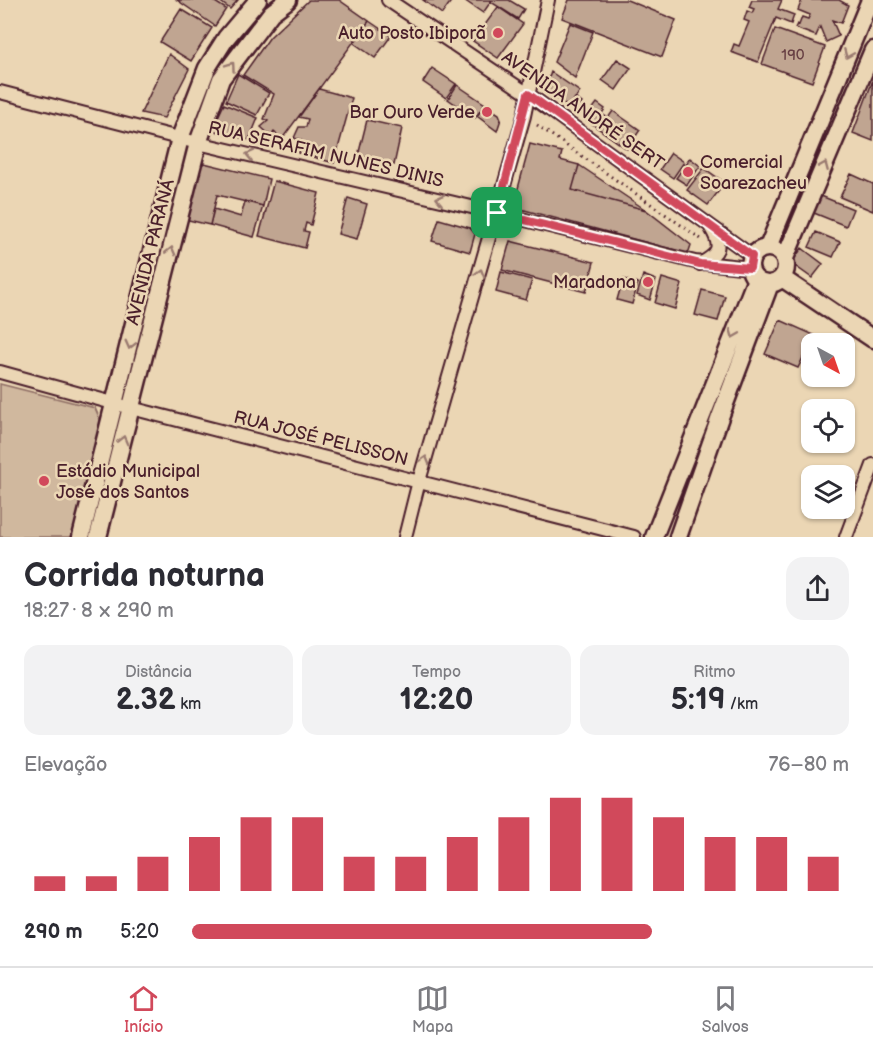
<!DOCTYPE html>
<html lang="pt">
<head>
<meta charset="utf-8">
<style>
	:root { --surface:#fff; --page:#f2f2f3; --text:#2b2b33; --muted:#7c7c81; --line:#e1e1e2; --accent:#d1495b }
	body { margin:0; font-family:"Balsamiq Sans",sans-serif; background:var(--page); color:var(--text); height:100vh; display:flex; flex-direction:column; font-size:22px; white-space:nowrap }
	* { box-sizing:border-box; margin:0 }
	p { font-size:20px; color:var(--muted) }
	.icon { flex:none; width:33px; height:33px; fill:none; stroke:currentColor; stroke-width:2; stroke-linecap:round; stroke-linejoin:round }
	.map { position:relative; height:537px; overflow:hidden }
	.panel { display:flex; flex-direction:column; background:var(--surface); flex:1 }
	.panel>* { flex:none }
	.needle { width:39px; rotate:140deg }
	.buttons { position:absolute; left:801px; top:333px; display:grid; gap:12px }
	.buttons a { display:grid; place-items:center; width:54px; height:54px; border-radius:12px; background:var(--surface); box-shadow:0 2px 4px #0004; font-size:30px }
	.pin { position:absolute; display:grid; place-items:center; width:51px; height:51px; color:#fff; margin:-26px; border-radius:12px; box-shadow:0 3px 9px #0006 }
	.round { display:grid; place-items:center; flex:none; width:63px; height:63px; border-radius:18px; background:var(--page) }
	.overview { display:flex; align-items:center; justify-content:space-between; height:102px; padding:0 24px }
	h1 { font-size:33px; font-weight:700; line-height:45px }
	.metrics { display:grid; grid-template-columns:repeat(3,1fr); gap:9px; height:102px; padding:6px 24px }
	.metrics div { display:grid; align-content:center; border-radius:15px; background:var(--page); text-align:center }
	.metrics b { font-size:30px; font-weight:700 }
	.metrics small { font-size:16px; font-weight:400 }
	.metrics p { font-size:16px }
	.chart { height:168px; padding:12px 24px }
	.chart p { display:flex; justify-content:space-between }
	.chart svg { width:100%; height:108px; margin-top:6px; stroke:var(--accent); stroke-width:6 }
	ul { padding:0 24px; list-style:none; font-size:20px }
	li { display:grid; grid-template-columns:96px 72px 1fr; align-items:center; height:45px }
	li i { height:15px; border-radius:8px; background:var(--accent) }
	.tabs { display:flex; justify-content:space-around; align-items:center; height:84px; border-top:2px solid var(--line); background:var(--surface); font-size:16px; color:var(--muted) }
	.tabs a { display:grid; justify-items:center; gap:3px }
	.tabs .selected { color:var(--accent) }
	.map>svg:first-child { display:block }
	.green { fill:#d0b89e; stroke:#8d6c64; stroke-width:1.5 }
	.building { fill:#c0a591; stroke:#4a1f2b; stroke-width:1.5 }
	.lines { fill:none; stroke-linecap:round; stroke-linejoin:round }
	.street-casing { stroke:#4a1f2b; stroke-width:16 }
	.secondary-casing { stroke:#4a1f2b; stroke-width:21 }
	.path { stroke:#4a1f2b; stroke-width:3; stroke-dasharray:1.5 4.5; stroke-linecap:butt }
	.street { stroke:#ebd6b4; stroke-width:12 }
	.secondary { stroke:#ebd6b4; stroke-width:16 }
	.oneway { stroke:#9a7a70 }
	.route-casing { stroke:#fff; stroke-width:12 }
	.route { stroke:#d1495b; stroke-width:8 }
	.poi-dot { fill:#d1495b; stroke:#ebd6b4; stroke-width:2 }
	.labels { text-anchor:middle; stroke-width:5; stroke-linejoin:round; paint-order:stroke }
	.number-label { font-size:15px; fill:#684044 }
	.poi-label { font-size:18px; fill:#4a1f2b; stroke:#ebd6b4; text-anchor:end }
	.street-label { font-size:18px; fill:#4a1f2b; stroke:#ebd6b4 }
</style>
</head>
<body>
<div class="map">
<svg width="873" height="537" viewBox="0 0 873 537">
	<rect width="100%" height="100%" fill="#ebd6b4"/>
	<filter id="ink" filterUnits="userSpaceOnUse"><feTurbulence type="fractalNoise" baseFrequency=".0167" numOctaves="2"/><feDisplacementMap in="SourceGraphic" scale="12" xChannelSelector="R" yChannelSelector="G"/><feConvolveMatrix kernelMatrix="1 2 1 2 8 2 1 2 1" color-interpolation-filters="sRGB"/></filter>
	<g filter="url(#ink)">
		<path class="green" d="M0,384L95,408L102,424L73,537H0Z"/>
		<path class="building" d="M177,0H212L226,9L215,26Z
			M218,0H238L230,9Z
			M309,0H339L369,21L282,139L274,132L271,136L261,127L268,121L264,119L274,94L243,75L270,37Z
			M423,0H452L442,14Z
			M464,0H492L483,13Z
			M492,0H509L524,9L518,19L491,2Z
			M569,0H627L676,20L662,57L562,18Z
			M752,0H782L778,9L794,15L791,24L776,18L758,62L731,52L734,44L739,46L749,22L744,20L747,11L752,13L754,9L749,7Z
			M802,0H839L848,5L841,23L832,20L839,36L826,42L820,27L816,36L795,28L797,24L799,25L802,17L808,19L810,15L798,10Z
			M498,7L523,24L498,58L473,41Z
			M181,9L212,28L191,61L160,42Z
			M369,21L391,36L375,58L354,43Z
			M570,23L593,32L575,78L554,62Z
			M775,29L825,47L812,82L762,64Z
			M169,54L189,69L164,118L141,113Z
			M617,59L631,68L616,90L602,80Z
			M432,68L456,84L446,98L423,82Z
			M551,72L580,92L569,107L547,93L546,86Z
			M238,74L269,93L257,115L226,101Z
			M873,80V141L853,133Z
			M457,85L485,104L475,118L448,99Z
			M319,89L352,98L334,163L299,153L301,140L294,138L299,127H306L308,119L299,117Z
			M575,98L582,103L576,112L569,107Z
			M597,103L605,109L594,125L585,119Z
			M224,104L258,118L249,140L212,130Z
			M485,105L499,114L501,119L497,131L477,116Z
			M613,111L640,130L627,149L595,126L603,115L608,118Z
			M367,120L402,128L394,165L358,156Z
			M530,144L562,152L560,160L579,165L572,190L646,210L691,245L689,251L686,253L513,207Z
			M671,153L684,162L673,178L660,169Z
			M690,158L700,166L687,185L676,178Z
			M204,163L269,179L263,206L217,195L210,225L184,219L195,172Z
			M579,165L646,210L572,190Z
			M704,168L725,183L708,205L687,190Z
			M851,174L873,184V211L840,197Z
			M274,181L319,193L311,225L306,223L304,231L309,232L305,248L259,236Z
			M821,196L853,209L846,226L814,213Z
			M348,198L367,204L357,239L338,234Z
			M245,201L263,206L254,237L210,225L214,209L241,217Z
			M439,219L470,228L475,234L470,252L432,241Z
			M816,232L840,242L833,257L809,247Z
			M510,241L594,262L586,292L502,270Z
			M802,248L823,264L812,278L791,263Z
			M501,272L532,280L526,300L496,292Z
			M643,275L656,280L650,300L637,295Z
			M662,278L682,284L675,309L655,303Z
			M623,279L638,283L632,304L617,300Z
			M702,290L725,296L718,321L695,315Z
			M780,320L814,335L798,368L765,354Z"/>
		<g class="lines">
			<g class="street-casing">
				<path id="street" d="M388,0L528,94L752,256
					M0,92L198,143L497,213L695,262L750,268
					M700,264C720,253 722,247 711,228
					M0,372L131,408L634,537
					M405,537L419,481L524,116L548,0
					M846,537L873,465"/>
			</g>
			<g class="secondary-casing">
				<path id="secondary" d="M768,247L870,0
					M750 266a18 18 0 1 1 36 0a18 18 0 1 1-36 0Z
					M785,258L873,50
					M782,278L873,339
					M81,537L180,138L207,68L226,38L258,0
					M98,537L198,143L221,79L271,13L288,0
					M654,537L756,279
					M678,537L720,417L770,284"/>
			</g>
			<path class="path" d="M537,125L701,239"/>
			<use href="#street" class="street"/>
			<use href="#secondary" class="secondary"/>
		</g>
		<defs><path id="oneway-chevron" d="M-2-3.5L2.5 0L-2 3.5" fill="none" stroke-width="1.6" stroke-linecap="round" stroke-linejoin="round" transform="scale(1.5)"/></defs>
		<g class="oneway">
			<use href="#oneway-chevron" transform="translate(848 54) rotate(113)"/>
			<use href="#oneway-chevron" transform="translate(231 66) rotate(-55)"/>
			<use href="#oneway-chevron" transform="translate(250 155) rotate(-167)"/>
			<use href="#oneway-chevron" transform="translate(824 166) rotate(-67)"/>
			<use href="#oneway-chevron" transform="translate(440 199) rotate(-167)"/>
			<use href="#oneway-chevron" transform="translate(171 251) rotate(-76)"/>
			<use href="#oneway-chevron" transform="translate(480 273) rotate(-74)"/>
			<use href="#oneway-chevron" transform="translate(734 334) rotate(112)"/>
			<use href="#oneway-chevron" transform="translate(130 345) rotate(104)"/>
			<use href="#oneway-chevron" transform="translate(123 440) rotate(-76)"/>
			<use href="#oneway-chevron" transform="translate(425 460) rotate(-74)"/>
		</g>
	</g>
	<g class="lines" filter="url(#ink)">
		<g class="route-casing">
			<path id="route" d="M528,94L752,256L750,268L700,264L497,213Z"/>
		</g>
		<use href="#route" class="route"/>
	</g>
	<g class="poi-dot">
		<circle cx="498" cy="33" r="6"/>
		<circle cx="487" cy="112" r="6"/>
		<circle cx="688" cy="172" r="6"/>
		<circle cx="648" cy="282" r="6"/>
		<circle cx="44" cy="481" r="6"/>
	</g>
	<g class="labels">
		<g class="number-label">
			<text x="793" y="60">190</text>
		</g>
		<g class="poi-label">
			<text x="486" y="39">Auto Posto Ibiporã</text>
			<text x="475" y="118">Bar Ouro Verde</text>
			<text x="700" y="168" text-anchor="start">Comercial<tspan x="700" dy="21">Soarezacheu</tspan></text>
			<text x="636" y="288">Maradona</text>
			<text x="56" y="477" text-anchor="start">Estádio Municipal<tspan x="56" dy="21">José dos Santos</tspan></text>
		</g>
		<g class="street-label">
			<text transform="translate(583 110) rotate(35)" y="6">AVENIDA ANDRÉ SERT</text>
			<text transform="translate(326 154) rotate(13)" y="6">RUA SERAFIM NUNES DINIS</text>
			<text transform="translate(150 252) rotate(-76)" y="6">AVENIDA PARANÁ</text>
			<text transform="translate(321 438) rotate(14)" y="6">RUA JOSÉ PELISSON</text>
		</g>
	</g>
</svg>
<div class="buttons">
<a><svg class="needle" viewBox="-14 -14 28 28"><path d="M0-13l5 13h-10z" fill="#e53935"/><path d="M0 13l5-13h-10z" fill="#7c7c81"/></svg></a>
<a><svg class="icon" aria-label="locate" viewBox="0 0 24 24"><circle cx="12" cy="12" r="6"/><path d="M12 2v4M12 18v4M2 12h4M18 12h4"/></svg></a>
<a><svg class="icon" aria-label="layers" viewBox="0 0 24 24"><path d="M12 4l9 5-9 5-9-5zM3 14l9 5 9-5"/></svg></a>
</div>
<div class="pin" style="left:497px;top:213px;background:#1e9e55"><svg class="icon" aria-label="arrive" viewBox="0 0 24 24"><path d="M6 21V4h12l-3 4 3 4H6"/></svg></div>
</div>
<section class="panel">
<div class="overview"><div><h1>Corrida noturna</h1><p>18:27 · 8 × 290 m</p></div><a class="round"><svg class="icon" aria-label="share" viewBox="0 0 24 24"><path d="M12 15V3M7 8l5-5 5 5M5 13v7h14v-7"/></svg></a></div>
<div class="metrics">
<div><p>Distância</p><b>2.32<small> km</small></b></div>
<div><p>Tempo</p><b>12:20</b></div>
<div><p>Ritmo</p><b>5:19<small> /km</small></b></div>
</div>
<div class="chart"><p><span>Elevação</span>76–80 m</p>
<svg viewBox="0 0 160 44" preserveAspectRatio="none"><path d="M5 44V38M15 44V38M25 44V30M35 44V22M45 44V14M55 44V14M65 44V30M75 44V30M85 44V22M95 44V14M105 44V6M115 44V6M125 44V14M135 44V22M145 44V22M155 44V30"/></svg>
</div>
<ul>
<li><b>290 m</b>5:20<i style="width:70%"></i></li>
</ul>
</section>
<nav class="tabs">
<a class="selected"><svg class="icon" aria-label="home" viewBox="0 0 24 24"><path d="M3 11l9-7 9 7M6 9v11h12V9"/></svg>Início</a>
<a><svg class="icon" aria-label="map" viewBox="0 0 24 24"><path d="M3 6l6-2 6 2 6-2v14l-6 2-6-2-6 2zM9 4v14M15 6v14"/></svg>Mapa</a>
<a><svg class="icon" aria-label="saved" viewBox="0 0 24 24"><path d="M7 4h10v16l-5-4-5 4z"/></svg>Salvos</a>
</nav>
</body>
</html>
